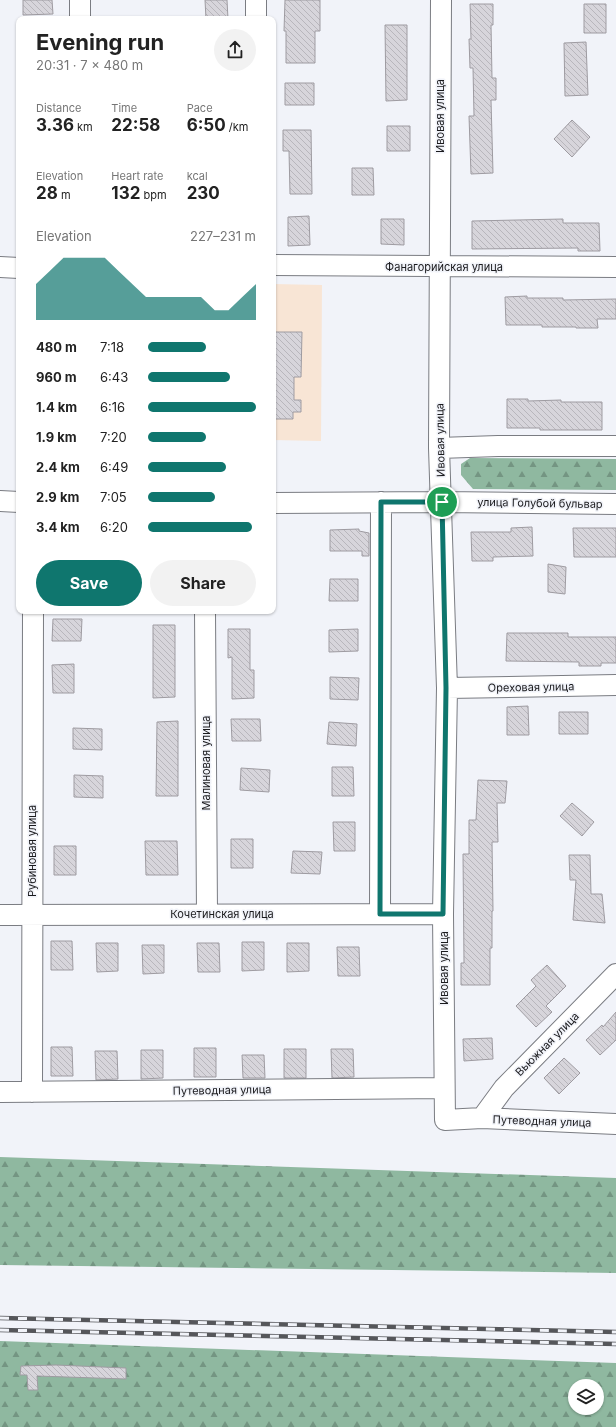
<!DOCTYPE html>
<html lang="en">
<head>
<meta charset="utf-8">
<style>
	:root { --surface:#fff; --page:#f2f2f2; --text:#222; --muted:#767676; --accent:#0f766e }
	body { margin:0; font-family:Inter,sans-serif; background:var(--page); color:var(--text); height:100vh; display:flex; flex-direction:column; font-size:15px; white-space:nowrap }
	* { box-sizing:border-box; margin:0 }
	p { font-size:13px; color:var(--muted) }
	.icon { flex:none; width:22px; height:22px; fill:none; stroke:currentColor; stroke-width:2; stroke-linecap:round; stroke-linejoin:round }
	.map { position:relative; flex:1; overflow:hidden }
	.sheet { position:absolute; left:16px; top:16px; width:260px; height:598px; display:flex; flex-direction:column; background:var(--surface); border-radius:8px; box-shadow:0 1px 3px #0004 }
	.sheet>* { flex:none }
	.controls { position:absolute; left:568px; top:1379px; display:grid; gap:8px }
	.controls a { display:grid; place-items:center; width:36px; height:36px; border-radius:50%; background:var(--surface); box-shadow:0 1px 3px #0004; font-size:20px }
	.pin { position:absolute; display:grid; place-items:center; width:34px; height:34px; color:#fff; margin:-17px; border:2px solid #fff; border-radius:50%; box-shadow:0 1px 4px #0007 }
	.round { display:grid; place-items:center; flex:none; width:42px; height:42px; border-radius:21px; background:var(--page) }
	.overview { display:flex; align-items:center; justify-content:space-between; height:68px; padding:0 20px }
	h1 { font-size:22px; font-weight:700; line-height:30px }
	.figures { display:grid; grid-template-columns:repeat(3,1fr); gap:6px; height:68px; padding:4px 20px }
	.figures div { display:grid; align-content:center }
	.figures b { font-size:17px; font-weight:700 }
	.figures small { font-size:11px; font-weight:400 }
	.figures p { font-size:11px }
	.chart { height:112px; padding:8px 20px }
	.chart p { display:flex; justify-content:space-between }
	.chart svg { width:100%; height:72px; margin-top:4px; fill:var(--accent); opacity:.7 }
	.button { display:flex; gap:8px; margin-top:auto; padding:8px 20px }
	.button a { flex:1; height:46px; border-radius:24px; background:var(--accent); color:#fff; font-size:16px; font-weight:700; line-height:46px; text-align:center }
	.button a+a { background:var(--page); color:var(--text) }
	ul { padding:0 20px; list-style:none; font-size:13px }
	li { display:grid; grid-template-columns:64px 48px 1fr; align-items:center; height:30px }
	li i { height:10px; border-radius:5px; background:var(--accent) }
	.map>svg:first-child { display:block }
	.education { fill:#f8e5d5 }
	.forest { fill:url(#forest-firs); fill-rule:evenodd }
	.building { fill:url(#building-back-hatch); stroke:#9e9ba1 }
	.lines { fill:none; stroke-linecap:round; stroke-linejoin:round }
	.minor-casing { stroke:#7a7c82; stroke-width:22 }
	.minor { stroke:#fff; stroke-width:20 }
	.rail-casing { stroke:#55565a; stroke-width:4.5 }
	.rail { stroke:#f1f3f9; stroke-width:3; stroke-dasharray:9; stroke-linecap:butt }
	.route-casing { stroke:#fff; stroke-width:8 }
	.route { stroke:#0f766e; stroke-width:5 }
	.labels { text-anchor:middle; stroke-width:3; stroke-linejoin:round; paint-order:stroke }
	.street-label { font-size:11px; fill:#1a1a1d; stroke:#f1f3f9 }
</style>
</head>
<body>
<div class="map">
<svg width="616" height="1427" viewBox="0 0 616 1427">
	<defs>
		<pattern id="forest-firs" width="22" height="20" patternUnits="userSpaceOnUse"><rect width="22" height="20" fill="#8fb8a0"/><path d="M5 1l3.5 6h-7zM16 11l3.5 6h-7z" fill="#749582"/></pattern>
		<pattern id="building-back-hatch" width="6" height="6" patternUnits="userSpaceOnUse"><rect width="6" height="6" fill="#d7d5db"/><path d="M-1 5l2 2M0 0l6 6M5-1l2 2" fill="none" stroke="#b8b6bc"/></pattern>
	</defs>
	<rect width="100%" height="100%" fill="#f1f3f9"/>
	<path class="education" d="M273,284L322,285L321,441L273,440Z"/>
	<path class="forest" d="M470,458L616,459V490L473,489L461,475V464Z
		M0,1157L616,1178V1273L0,1265Z
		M0,1341L616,1363V1427H0ZM575,1386H597V1408H575Z"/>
	<path class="building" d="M23,0H52L53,14L23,15Z
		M205,0H227L228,19H206Z
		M285,0H320V31H315V63H286V31H284Z
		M470,4H493V25H491L492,78H496V100H491L493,173L471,174L469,116H474L473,68H470L469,39H471Z
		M584,4H606V33H584Z
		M385,25H407V100L386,101Z
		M586,42L588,95L565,96L564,43Z
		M285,83H314V105H285Z
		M572,120L590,137L572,157L554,139Z
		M387,126H410V151H387Z
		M283,130H311L312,194H290L289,151H283Z
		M352,168H373L374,195H352Z
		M309,216L310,245L288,246V217Z
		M381,219H404V245L381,244Z
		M563,219V223H599L600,251H578V248L472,249V221Z
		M527,296V298H563V300L616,299V319H597L598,328H576V327H542V325H506L505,297Z
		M273,332H302L301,377H294V400H301V412H293V419H273Z
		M507,399H528V401L561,400V402H602V430H540V428H507Z
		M532,527L533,556L493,557V561H472L471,532H511V528Z
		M573,528H616V557H574Z
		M359,529V531L369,533V556H362V551H330V530Z
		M548,564L566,567L565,594L548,592Z
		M330,579H358V601H329Z
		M53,619H82L81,641H52Z
		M153,625H175V697L153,698Z
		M228,629H250V670H254V698L232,699V657L228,658Z
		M358,629V651L329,652V630Z
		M507,633H568V637H616V663H601V666H579V662L506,661Z
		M74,664V693H53L52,665Z
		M330,677L359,678L358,700L330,699Z
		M528,706L529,735H507V707Z
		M559,712H588V734H559Z
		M231,719H260L261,741H232Z
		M178,721V796H156L157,722Z
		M329,722L357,724L356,746L327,744Z
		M73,728L102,729V750L73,749Z
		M332,767H353L354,796H332Z
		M241,768L270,770L269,792L240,790Z
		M74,775L103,776V798L74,797Z
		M478,780L507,781L505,803H497L498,842H492L493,911H492V948H490V985H461V963H464L463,854H469V820H476Z
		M572,803L594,822L582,836L560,816Z
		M333,822H355V851H334Z
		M231,839H253V868H231Z
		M145,841H177L178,875H146Z
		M54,846H76V875H54Z
		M293,851L322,852L320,874L291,873Z
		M569,855H590L591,894H602L605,923L573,920L576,880H570Z
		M51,941H72L73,970H51Z
		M242,942H264V970L242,971Z
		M96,943H118V971L97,972Z
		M197,943H219L220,972H198Z
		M287,943H309V971L287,972Z
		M142,945H164V973L143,974Z
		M337,947H359L360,976H338Z
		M547,965L566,986L546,1006L552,1012L536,1027L516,1006L536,986L531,980Z
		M616,1012V1040L600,1055L586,1040L602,1025L603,1027Z
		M492,1038L493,1059L464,1061L463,1039Z
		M51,1047H72L73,1076H51Z
		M194,1048H216V1077H194Z
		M284,1049H306V1078H284Z
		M331,1049H353L354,1077L332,1078Z
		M141,1050H163V1078L141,1079Z
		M95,1051H117L118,1079L96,1080Z
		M242,1055H264L265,1078H243Z
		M564,1058L580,1073L559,1094L544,1078Z
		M56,1365L126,1368V1379L37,1376L38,1390H28L27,1375H20L21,1366Z"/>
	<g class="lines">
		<g class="minor-casing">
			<path id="minor" d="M441,0L439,448L447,688L443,914L445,1120L482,1118L616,1124
				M80,19V0
				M256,19V0
				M273,265L616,267
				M0,267L19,268
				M439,448L498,446H616
				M0,501L19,502
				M273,503L442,502L616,504
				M205,611L207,914
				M447,688L616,685
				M380,914L381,502
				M0,915L443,914
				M0,1092L444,1088
				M32,1092L33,611
				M482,1118L504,1088L616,974"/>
		</g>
		<use href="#minor" class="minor"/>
		<g class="rail-casing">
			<path id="rail" d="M0,1318L616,1332
				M0,1330L616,1344"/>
		</g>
		<use href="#rail" class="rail"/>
	</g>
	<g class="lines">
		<g class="route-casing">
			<path id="route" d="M381,502H442L446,688L443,914H380Z"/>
		</g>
		<use href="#route" class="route"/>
	</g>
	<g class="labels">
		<g class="street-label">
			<text transform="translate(440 116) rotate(-90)" y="4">Ивовая улица</text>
			<text x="444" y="271">Фанагорийская улица</text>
			<text transform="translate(440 440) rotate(-91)" y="4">Ивовая улица</text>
			<text transform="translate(540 503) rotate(1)" y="4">улица Голубой бульвар</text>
			<text transform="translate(531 687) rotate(-1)" y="4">Ореховая улица</text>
			<text transform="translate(206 763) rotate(-90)" y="4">Малиновая улица</text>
			<text transform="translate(32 851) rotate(-90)" y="4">Рубиновая улица</text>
			<text x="222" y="918">Кочетинская улица</text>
			<text transform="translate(444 968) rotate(-90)" y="4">Ивовая улица</text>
			<text transform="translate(547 1044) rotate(-45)" y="4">Вьюжная улица</text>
			<text transform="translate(222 1090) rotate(-1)" y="4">Путеводная улица</text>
			<text transform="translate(542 1121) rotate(2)" y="4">Путеводная улица</text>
		</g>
	</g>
</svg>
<div class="controls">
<a><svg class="icon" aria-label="layers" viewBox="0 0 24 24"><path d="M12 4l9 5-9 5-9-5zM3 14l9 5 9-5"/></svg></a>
</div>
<div class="pin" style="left:442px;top:502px;background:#1e9e55"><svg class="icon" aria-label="arrive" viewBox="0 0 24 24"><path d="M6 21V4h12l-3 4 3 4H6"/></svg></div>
<section class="sheet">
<div class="overview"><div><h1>Evening run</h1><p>20:31 · 7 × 480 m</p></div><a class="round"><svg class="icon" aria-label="share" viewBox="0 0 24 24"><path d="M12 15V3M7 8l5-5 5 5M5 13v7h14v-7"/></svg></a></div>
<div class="figures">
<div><p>Distance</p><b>3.36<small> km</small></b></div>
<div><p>Time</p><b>22:58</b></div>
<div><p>Pace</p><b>6:50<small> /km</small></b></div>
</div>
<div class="figures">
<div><p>Elevation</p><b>28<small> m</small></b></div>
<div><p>Heart rate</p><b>132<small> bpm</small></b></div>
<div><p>kcal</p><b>230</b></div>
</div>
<div class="chart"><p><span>Elevation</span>227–231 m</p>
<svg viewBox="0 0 160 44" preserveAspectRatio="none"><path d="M0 44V22L10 14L20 6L30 6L40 6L50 6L60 14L70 22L80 30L90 30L100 30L110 30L120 30L130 38L140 38L150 30L160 22V44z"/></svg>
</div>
<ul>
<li><b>480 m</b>7:18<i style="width:54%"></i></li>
<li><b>960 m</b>6:43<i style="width:76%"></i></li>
<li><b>1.4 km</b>6:16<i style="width:100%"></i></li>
<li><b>1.9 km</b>7:20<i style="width:54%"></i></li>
<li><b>2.4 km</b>6:49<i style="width:72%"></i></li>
<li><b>2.9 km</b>7:05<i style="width:62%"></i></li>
<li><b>3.4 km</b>6:20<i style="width:96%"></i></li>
</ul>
<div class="button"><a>Save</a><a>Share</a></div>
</section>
</div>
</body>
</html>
